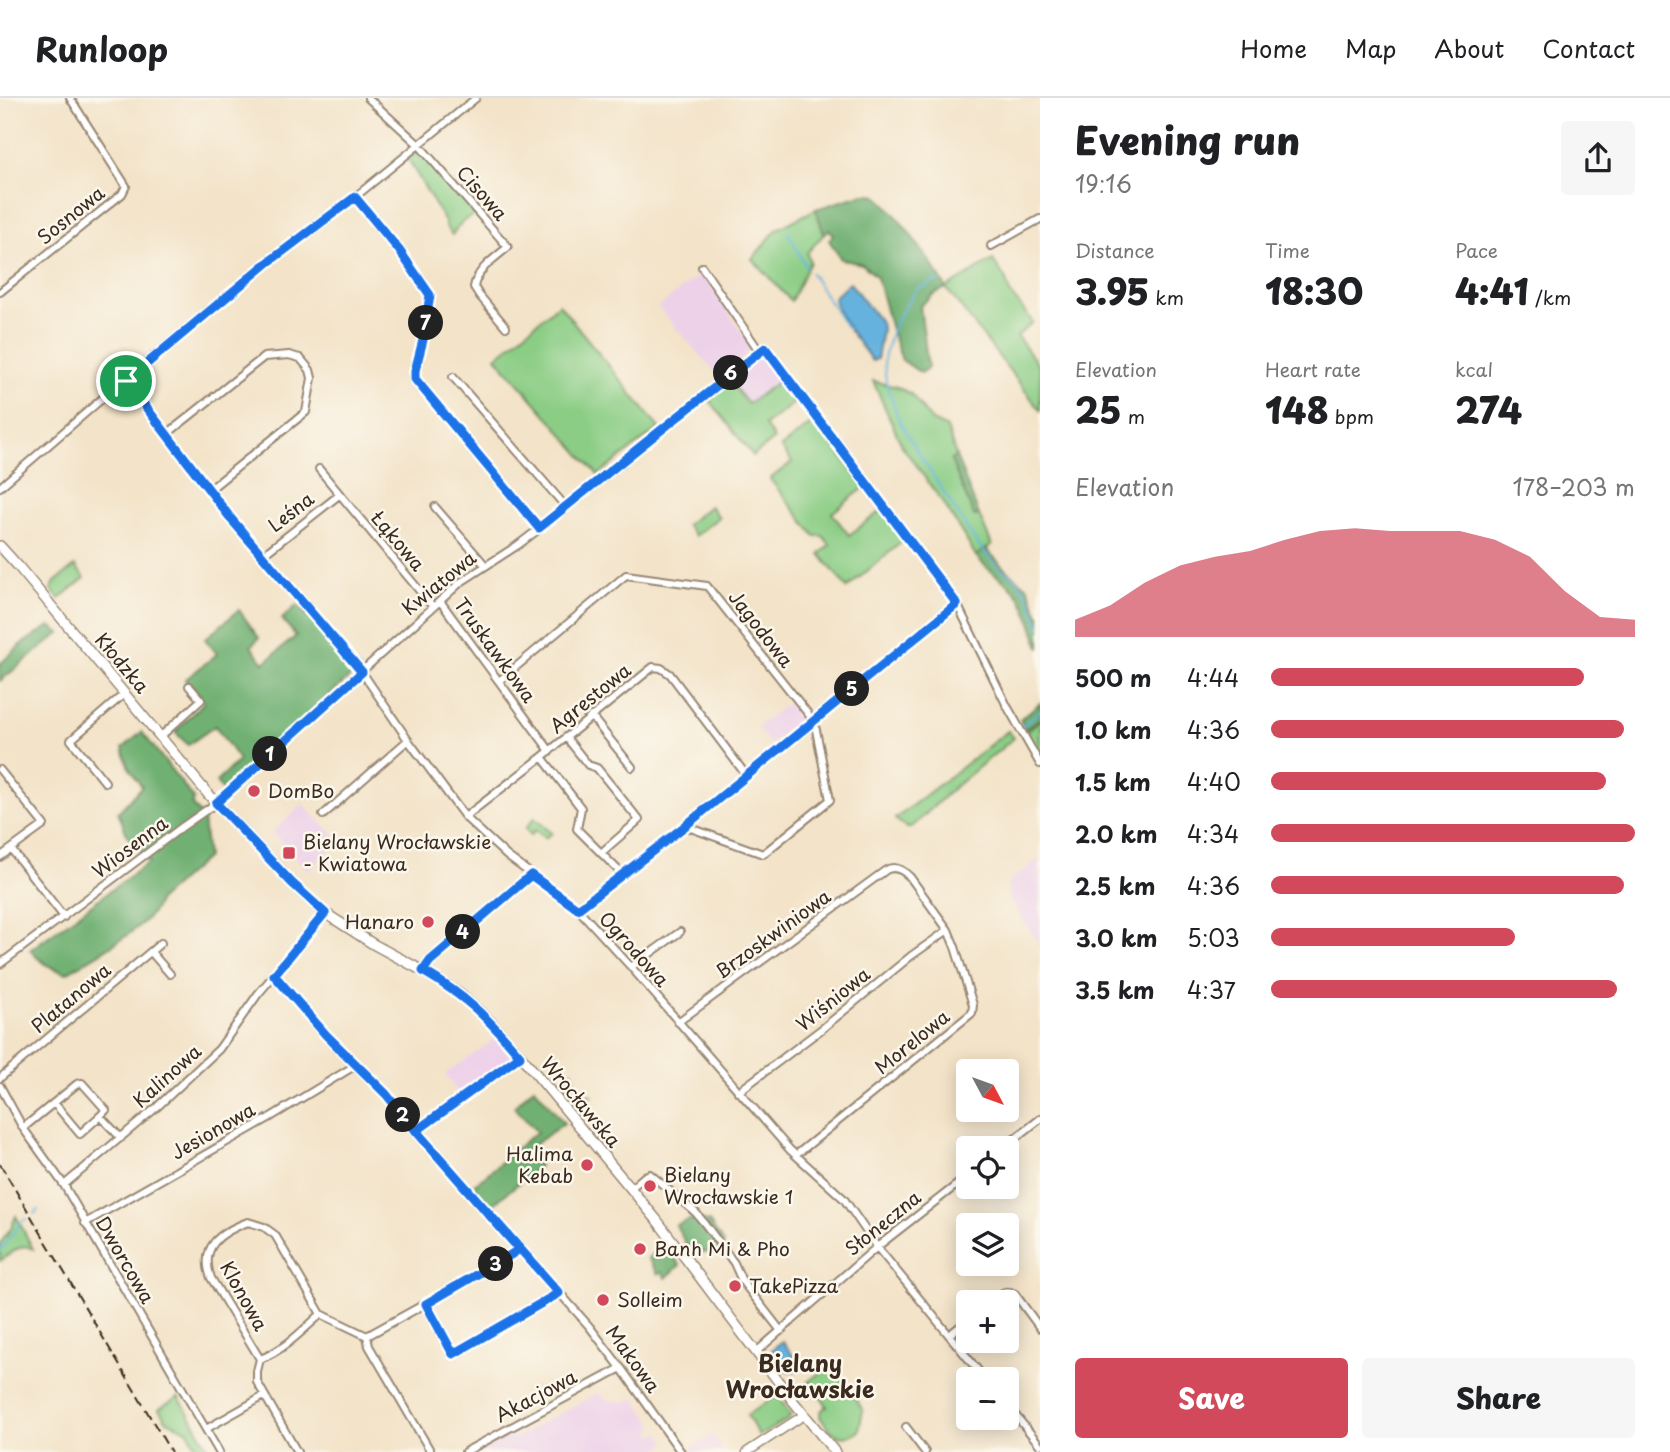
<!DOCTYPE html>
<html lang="en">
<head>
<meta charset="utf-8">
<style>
	:root { --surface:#fff; --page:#f6f6f6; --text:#202124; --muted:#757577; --line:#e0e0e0; --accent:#d1495b }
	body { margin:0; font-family:"Playpen Sans",sans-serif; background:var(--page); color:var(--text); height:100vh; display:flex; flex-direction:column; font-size:26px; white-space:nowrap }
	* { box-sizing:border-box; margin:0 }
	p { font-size:23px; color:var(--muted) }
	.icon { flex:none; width:38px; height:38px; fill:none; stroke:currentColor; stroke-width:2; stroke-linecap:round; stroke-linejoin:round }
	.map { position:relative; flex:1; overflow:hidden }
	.sheet { display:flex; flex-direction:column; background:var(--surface); width:630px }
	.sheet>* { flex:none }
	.needle { width:46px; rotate:131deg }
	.controls { position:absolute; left:956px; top:961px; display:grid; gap:14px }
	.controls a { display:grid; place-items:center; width:63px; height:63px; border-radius:7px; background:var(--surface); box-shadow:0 4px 18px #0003; font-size:35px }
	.pin { position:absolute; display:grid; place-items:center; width:60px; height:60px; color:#fff; margin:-30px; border:4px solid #fff; border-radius:50%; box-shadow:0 2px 7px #0007 }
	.km { position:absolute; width:35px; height:35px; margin:-18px; border-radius:50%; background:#222; color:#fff; font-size:19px; line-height:35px; text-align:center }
	.round { display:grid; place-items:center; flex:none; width:74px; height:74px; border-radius:7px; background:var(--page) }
	.summary { display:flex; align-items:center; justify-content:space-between; height:119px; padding:0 35px }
	h1 { font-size:38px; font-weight:800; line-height:52px }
	.figures { display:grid; grid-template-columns:repeat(3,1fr); gap:10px; height:119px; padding:7px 35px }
	.figures div { display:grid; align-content:center }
	.figures b { font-size:35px; font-weight:800 }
	.figures small { font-size:19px; font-weight:400 }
	.figures p { font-size:19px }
	.chart { height:196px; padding:14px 35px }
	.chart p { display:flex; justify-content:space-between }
	.chart svg { width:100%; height:126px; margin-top:7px; fill:var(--accent); opacity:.7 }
	.button { display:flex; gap:14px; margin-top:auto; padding:14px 35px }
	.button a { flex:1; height:80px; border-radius:7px; background:var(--accent); color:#fff; font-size:28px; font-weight:800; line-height:80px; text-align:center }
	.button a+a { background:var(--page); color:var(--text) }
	ul { padding:0 35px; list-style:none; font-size:23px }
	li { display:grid; grid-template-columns:112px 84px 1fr; align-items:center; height:52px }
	li i { height:18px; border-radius:9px; background:var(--accent) }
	header { display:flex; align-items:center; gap:42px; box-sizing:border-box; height:98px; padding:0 35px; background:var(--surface); border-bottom:2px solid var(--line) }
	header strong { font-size:33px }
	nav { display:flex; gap:38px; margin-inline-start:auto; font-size:24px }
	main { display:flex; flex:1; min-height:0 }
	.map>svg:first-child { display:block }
	.built { fill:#edd1e9 }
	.green { fill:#8bcd85; stroke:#637c52; stroke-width:2 }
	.forest { fill:#70b072; stroke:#566d48; stroke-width:2 }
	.water { fill:#65b2de; stroke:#506e7e; stroke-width:2 }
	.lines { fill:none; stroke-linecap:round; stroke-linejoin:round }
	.stream { stroke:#65b2de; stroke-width:2 }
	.minor-casing { stroke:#978673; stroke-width:10 }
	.tertiary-casing { stroke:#978673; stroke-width:11 }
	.secondary-casing { stroke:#978673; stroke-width:12 }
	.minor { stroke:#fff; stroke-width:6 }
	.tertiary { stroke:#fff; stroke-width:8 }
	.secondary { stroke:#fff; stroke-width:9 }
	.rail { stroke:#3b2a1e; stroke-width:2; stroke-dasharray:10 5; stroke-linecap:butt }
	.route-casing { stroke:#fff; stroke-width:14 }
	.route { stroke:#1a73e8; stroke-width:9 }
	.poi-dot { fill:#d1495b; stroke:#fbf7ec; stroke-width:2.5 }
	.labels { text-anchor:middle; stroke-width:5; stroke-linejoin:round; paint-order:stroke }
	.street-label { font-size:19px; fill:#3b2a1e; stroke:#fbf7ec }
	.poi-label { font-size:19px; fill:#3b2a1e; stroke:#fbf7ec; text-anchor:start }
	.quarter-label { font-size:23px; font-weight:bold; fill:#3b2a1e; stroke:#fbf7ec }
</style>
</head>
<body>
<header>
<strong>Runloop</strong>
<nav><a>Home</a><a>Map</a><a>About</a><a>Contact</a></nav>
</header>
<main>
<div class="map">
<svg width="1040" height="1354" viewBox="0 0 1040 1354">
	<rect width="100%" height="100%" fill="#fbf7ec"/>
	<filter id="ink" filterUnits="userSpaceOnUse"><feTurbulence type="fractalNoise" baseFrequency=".0143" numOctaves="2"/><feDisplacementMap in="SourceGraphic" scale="14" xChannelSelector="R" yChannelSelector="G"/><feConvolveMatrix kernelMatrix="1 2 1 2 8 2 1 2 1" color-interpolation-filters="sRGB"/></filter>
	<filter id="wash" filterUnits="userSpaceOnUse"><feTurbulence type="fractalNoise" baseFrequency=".00686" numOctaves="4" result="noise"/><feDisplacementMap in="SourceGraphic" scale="28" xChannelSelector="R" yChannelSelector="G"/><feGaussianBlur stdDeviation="1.57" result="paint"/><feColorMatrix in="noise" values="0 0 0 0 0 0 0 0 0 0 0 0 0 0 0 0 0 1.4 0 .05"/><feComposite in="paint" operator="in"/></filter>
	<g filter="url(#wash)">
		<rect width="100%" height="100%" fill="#f3e3c8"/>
		<path class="built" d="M702,175L752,250L744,256L745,258L719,279L658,209Z
			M761,257L766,258L783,280L748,307L729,283Z
			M792,602L804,617L803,621L770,646L757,629Z
			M303,706L339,742L308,773L272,735Z
			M1040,760V848L1010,802L1007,785Z
			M495,941L510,958L509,962L460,997L445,976Z
			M599,1294L604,1301L626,1304L634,1299L655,1328L651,1334L654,1337L660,1335L667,1345L651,1354H478L508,1338L515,1340Z
			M713,1337L723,1354L686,1353Z"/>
		<path class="green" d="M417,53L423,55L478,117C465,118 459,127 452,137L445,127V124L408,61Z
			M816,111L824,136L807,155L810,164L791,203L752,161L777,131Z
			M993,162L1005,180L1010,195L1033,224L1017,238L1040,269V312L946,190Z
			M559,206L659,330L598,377L496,259Z
			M783,280L799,301L765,327L774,341L753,358L711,304V298L729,283L748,306Z
			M873,283L897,289L911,296L932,323L947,330L956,358L951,362L974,417H979L992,447L976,458L944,406L902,348Z
			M815,323L865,389L832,415L849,437L882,412L905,441L847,490L820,456L830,447L823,438H815L770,381L792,364L781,349Z
			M710,408L719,419L695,438L686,427Z
			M75,468L85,480L59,501L51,491L55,484Z
			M1040,622V660L1025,635Z
			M1008,633L1014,640L951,692L913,728L907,730L895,721Z
			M534,720L552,735L545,740L535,732L531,737L525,731Z
			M16,1118L33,1151L25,1148L17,1151L0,1163V1146L11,1130Z
			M832,1266L863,1312L859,1333C839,1346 832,1335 820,1319L821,1313L827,1308L809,1283Z
			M777,1297L791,1317L787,1322L759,1338L747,1317Z
			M179,1299L211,1354H200L187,1332L167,1323L159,1311Z"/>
		<path class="forest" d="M864,96C866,96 873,96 875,97C892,107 936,171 946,190L932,197L920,208L928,269L921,275L902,262L892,235L877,179L862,166L841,161L829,142L833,137L829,131L824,136L816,111Z
			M956,358L979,417L974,418L951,362Z
			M986,451L1006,472L1028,489L1040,520V551C1034,534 1026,503 1013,491C1001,479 986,472 976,458Z
			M297,507L359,571L223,693L216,684L239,662L215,628L188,647L175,634L204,604L185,582L217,556L205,541L239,512L259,540L251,548L264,565L296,538L282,521Z
			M50,528L60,535L0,583V566L23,545Z
			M1040,605V620L1025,632L1020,621Z
			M142,634L194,701L192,707L203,720L207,759L158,803C153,828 89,860 67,875C52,871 40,864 30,852L149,764L128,739L118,714L142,689L128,668L123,650Z
			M572,973L574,980L570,985L579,997H592L579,1007L573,1009L556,987Z
			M534,989L564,1025L530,1050L539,1068L490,1109L472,1088C496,1071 513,1051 537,1034L514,1009Z
			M691,1121L709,1124L724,1146L718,1154L711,1155L689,1152L676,1127Z
			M665,1147L680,1167L666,1180L662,1174L658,1176L648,1160Z"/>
		<path class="water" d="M850,185L881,225L882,232L877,261L872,263C861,247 835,217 834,199Z
			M782,1243L802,1269L798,1272L788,1273L772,1252Z"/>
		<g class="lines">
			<path class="stream" d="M788,134L806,169
				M811,175L846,229
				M938,182L917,191L902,213L892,231L884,261L886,284L899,322L916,351L976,444L1000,471L1017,481L1030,501L1040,530
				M1022,628L1040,613
				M34,1116L38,1112
				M0,1153L21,1124L26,1121"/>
		</g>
	</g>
	<g filter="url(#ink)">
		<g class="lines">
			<g class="minor-casing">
				<path id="minor" d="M368,0L419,47L508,149C495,160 477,171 474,189L479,197L506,229
					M355,99L399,152L430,197L423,242L415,273V281L539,431
					M991,148L1040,121
					M702,169L760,254
					M0,194L122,96L126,88L70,0
					M453,279L566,409
					M126,283L232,422L362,574L408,642L465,719L507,758L578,811L631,869L790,1052L844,1101L877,1149L985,1281
					M167,336L264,259L289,257L296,259L300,260L310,272L312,280L306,314L209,392
					M319,371L433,509
					M0,389L111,293L266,166L355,99L476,0
					M435,409L485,467
					M263,457L339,397
					M440,503L550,653
					M499,583L626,477L707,488L813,622L816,632L830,702L763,756L685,728
					M591,618L632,669
					M160,639L201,602L189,588
					M566,639L588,667L597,670L639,722L601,755
					M542,659L581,710L577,731L623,777
					M0,672L44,727L0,759
					M105,684L71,642L124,596
					M323,717L408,642
					M465,719L542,659L653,569L661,570L670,576L746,677
					M11,751L64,819
					M578,811L685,728L957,506
					M325,815L274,877L326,937L386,996L416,1033L589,1228L621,1270L681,1354
					M151,854L170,876
					M0,866L182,729L212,708L461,484L518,447L539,431L632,357L720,284L765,250L957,506L1007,608L1040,666
					M631,869L680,834
					M423,873L430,863L459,837L531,777
					M678,924L886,772C895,767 903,772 910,779L948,832L955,849L973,907L972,915L796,1057
					M0,980L161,845
					M0,988L23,1030L64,1087L219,1354
					M738,994L823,930L911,858L948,832
					M54,1005L80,1036L100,1018
					M23,1030L77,986L82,985L106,1012L100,1018L121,1040
					M416,1033L521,958
					M1003,1050L1040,1021
					M64,1087L157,1009L219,951L258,896L274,877
					M631,1090L645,1078L650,1076L696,1115L705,1126L734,1165L742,1183L781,1233
					M85,1125L269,1020L356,967
					M991,1204C999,1197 1005,1190 1015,1196L1040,1230
					M426,1206L453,1256L559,1195
					M949,1237L968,1222
					M367,1238L369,1248L431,1354
					M756,1254L877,1149L968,1078
					M260,1261L211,1180C199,1148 221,1134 248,1124L264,1129L275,1137L321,1216
					M1006,1306L1040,1347
					M906,1329L925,1354
					M206,1331L264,1298
					M297,1354L257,1284V1273L260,1261C283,1253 303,1232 321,1216L367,1238L472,1180L519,1151
					M465,1354L621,1270"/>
			</g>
			<g class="tertiary-casing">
				<path id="tertiary" d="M747,1354L804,1317"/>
			</g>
			<g class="secondary-casing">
				<path id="secondary" d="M0,448L18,468L208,696L298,791L325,815L373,846L423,873L460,896L489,922L521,958L656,1121L793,1303L835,1354"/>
			</g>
			<use href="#minor" class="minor"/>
			<use href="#tertiary" class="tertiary"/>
			<use href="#secondary" class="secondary"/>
			<path class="rail" d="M0,1066L171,1354"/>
		</g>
	</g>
	<g class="lines" filter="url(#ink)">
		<g class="route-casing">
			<path id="route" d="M126,283L232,422L362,574L216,705L292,785L325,815L274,877L326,937L386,996L416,1033L559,1195L453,1256L426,1206L512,1156L519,1151L416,1033L520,958C489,921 466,898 423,873L430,863L531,777L578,811L685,728L957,506L765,250C689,309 614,370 539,430L415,281V273L423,242L430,197L399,152L355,99L266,166L126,283"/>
		</g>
		<use href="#route" class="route"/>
	</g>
	<g class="poi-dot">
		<circle cx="254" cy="693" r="7"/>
		<rect x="282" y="748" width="14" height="14" rx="3.5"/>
		<circle cx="428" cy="824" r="7"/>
		<circle cx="587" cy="1067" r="7"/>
		<circle cx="650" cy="1088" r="7"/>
		<circle cx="640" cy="1151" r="7"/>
		<circle cx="735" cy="1188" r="7"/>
		<circle cx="603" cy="1202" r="7"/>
	</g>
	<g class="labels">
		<g class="street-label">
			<text transform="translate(482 95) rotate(49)" y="7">Cisowa</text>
			<text transform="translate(71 117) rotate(-39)" y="7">Sosnowa</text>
			<text transform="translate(291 414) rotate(-38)" y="7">Leśna</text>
			<text transform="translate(398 443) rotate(50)" y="7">Łąkowa</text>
			<text transform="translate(439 485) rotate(-39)" y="7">Kwiatowa</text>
			<text transform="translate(761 531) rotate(52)" y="7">Jagodowa</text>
			<text transform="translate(495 552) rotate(54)" y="7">Truskawkowa</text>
			<text transform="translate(122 565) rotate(50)" y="7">Kłodzka</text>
			<text transform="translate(590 600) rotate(-39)" y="7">Agrestowa</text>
			<text transform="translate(130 749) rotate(-37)" y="7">Wiosenna</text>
			<text transform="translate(773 836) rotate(-36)" y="7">Brzoskwiniowa</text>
			<text transform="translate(634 851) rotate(48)" y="7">Ogrodowa</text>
			<text transform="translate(71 900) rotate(-40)" y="7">Platanowa</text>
			<text transform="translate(833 901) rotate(-39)" y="7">Wiśniowa</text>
			<text transform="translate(912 944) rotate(-39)" y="7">Morelowa</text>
			<text transform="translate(167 978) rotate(-42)" y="7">Kalinowa</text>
			<text transform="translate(581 1004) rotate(50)" y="7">Wrocławska</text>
			<text transform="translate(213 1033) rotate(-30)" y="7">Jesionowa</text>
			<text transform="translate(883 1125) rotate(-39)" y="7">Słoneczna</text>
			<text transform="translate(125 1162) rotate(60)" y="7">Dworcowa</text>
			<text transform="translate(244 1198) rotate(61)" y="7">Klonowa</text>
			<text transform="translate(633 1261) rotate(54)" y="7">Makowa</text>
			<text transform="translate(536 1298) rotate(-28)" y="7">Akacjowa</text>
		</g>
		<g class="poi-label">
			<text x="268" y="700">DomBo</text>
			<text x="303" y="751">Bielany Wrocławskie<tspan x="303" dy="22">- Kwiatowa</tspan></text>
			<text x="414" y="831" text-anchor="end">Hanaro</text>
			<text x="573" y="1063" text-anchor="end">Halima<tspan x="573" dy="22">Kebab</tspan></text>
			<text x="664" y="1084">Bielany<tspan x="664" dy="22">Wrocławskie 1</tspan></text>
			<text x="654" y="1158">Banh Mi &amp; Pho</text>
			<text x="749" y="1195">TakePizza</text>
			<text x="617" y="1209">Solleim</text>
		</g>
		<g class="quarter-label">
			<text x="800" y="1274">Bielany<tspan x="800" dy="26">Wrocławskie</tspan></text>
		</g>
	</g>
</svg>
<div class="controls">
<a><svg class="needle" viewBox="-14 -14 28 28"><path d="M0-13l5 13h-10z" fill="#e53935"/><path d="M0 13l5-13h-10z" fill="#757577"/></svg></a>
<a><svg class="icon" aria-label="locate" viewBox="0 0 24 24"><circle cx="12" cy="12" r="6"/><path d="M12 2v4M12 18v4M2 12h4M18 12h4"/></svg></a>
<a><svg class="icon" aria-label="layers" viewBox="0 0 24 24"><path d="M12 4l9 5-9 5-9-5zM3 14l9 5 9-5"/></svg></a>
<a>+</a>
<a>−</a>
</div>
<div class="pin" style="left:126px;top:283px;background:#1e9e55"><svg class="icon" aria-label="arrive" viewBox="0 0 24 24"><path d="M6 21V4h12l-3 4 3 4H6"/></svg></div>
<b class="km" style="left:270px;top:656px">1</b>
<b class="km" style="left:403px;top:1017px">2</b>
<b class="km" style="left:496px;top:1166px">3</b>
<b class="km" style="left:463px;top:834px">4</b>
<b class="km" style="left:852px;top:591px">5</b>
<b class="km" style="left:731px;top:275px">6</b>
<b class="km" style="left:426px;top:225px">7</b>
</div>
<section class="sheet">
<div class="summary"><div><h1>Evening run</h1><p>19:16</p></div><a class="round"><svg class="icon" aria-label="share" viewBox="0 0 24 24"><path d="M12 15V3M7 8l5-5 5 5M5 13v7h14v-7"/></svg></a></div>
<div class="figures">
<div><p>Distance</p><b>3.95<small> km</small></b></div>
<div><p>Time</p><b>18:30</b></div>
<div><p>Pace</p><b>4:41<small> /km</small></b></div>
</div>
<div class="figures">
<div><p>Elevation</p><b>25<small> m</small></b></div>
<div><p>Heart rate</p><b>148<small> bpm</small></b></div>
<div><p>kcal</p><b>274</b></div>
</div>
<div class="chart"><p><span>Elevation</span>178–203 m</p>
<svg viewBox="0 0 160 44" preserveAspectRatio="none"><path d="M0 44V38L10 33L20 25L30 19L40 16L50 14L60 10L70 7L80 6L90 7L100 7L110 7L120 10L130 16L140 28L150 37L160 38V44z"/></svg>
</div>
<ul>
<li><b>500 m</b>4:44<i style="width:86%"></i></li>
<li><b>1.0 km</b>4:36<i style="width:97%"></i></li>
<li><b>1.5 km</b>4:40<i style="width:92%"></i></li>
<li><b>2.0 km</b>4:34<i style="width:100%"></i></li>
<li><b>2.5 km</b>4:36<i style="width:97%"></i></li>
<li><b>3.0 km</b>5:03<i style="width:67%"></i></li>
<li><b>3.5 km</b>4:37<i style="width:95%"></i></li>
</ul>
<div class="button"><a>Save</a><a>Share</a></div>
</section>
</main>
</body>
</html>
